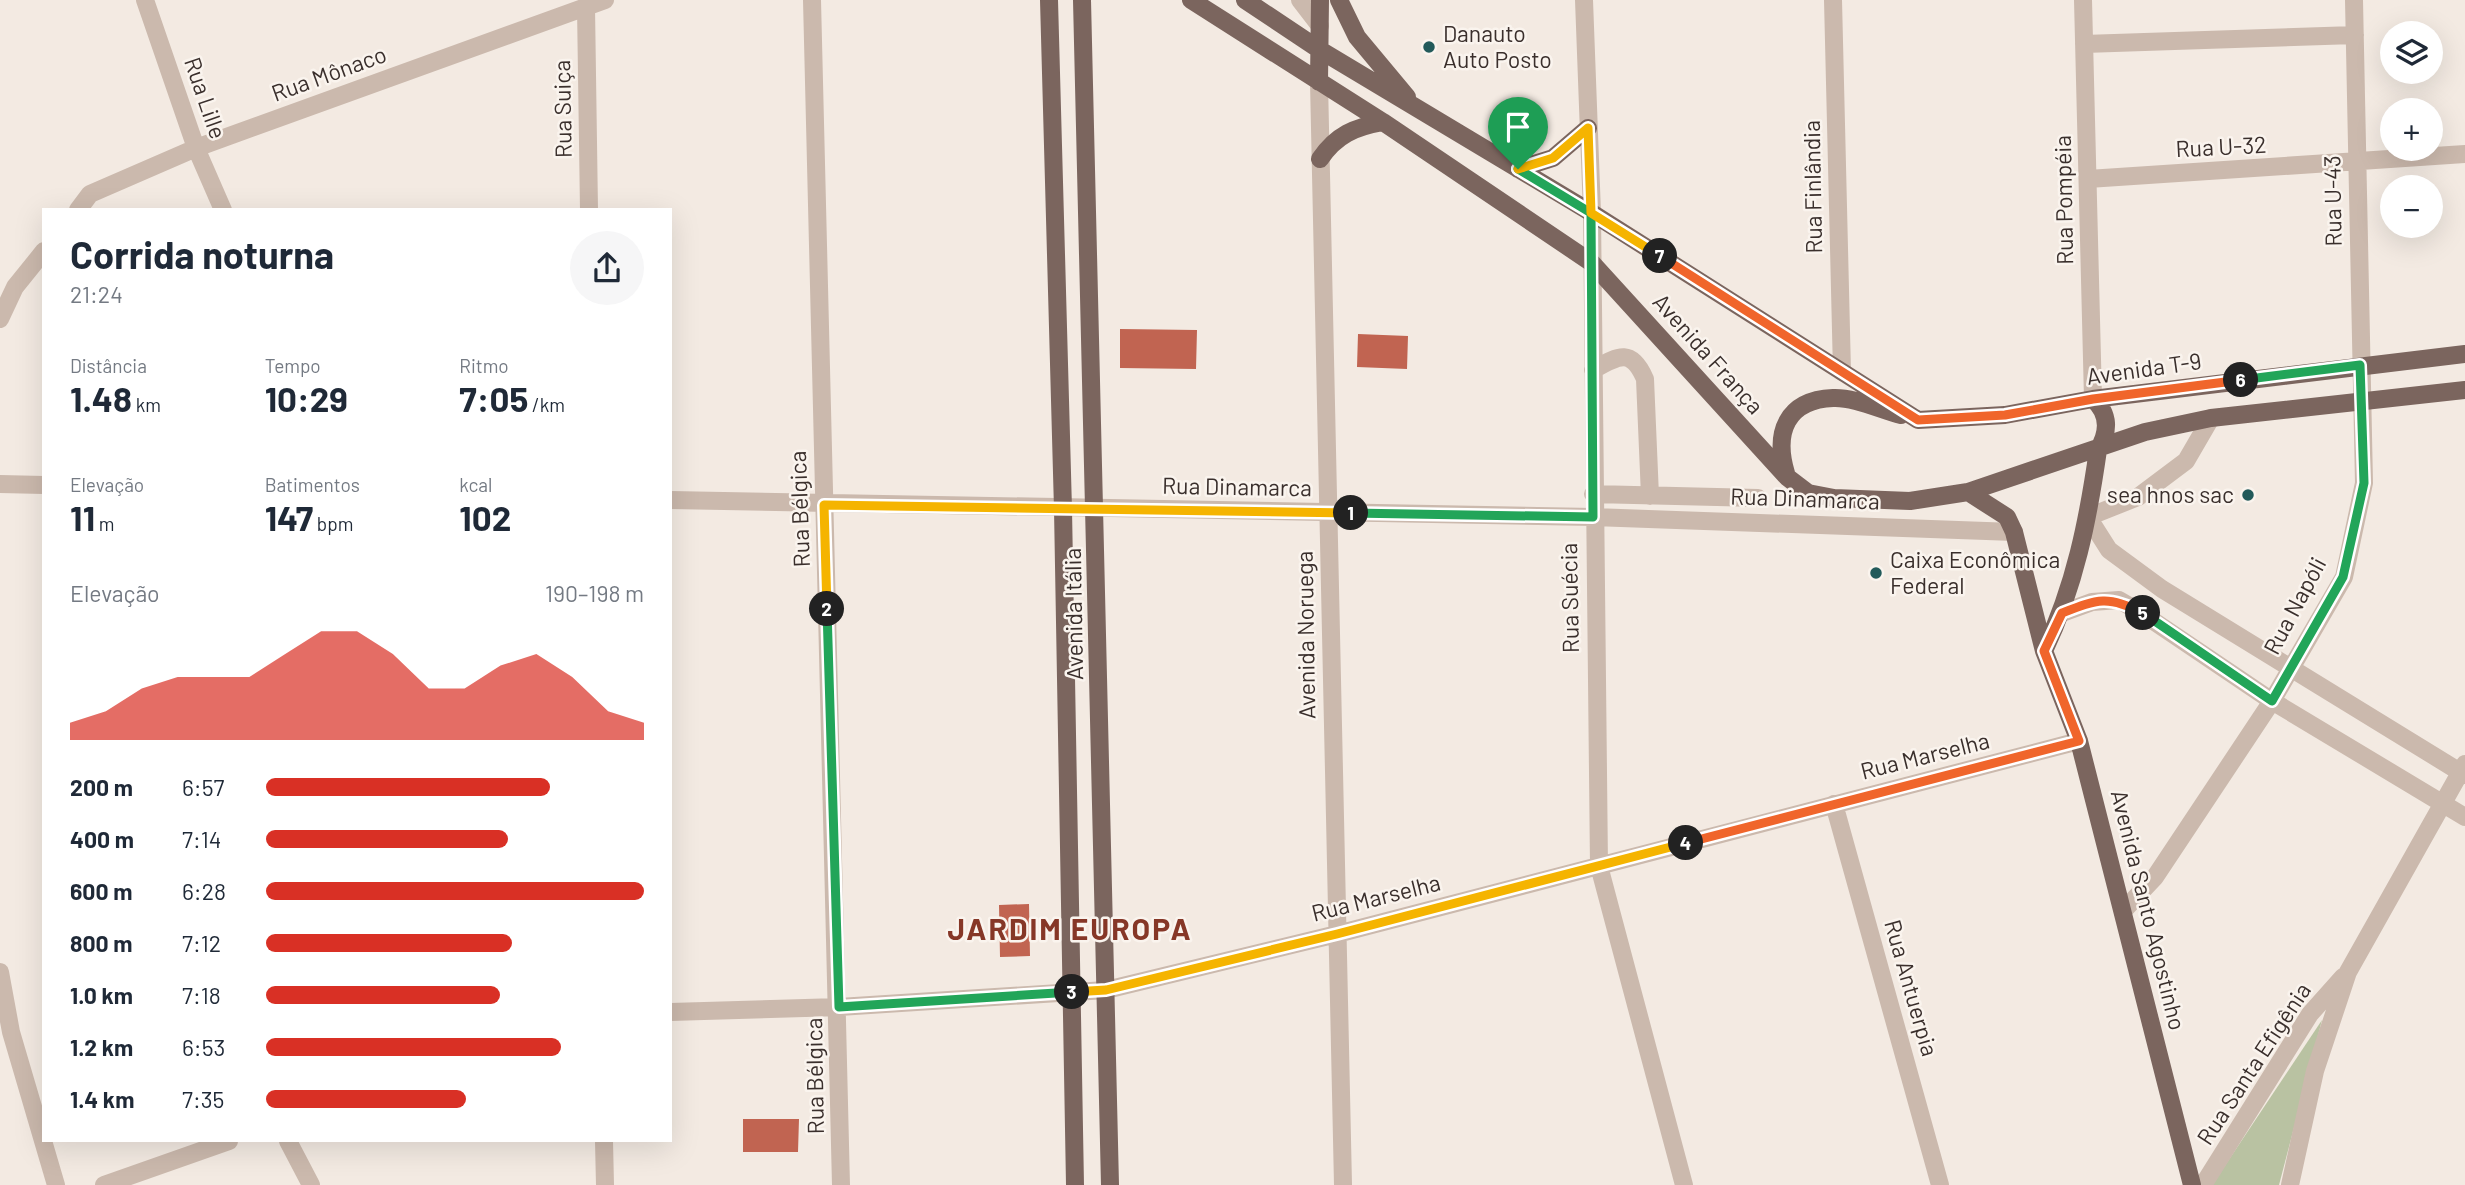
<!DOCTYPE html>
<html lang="pt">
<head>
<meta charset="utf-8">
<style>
	:root { --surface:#fff; --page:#f6f6f7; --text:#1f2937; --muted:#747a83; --accent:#d93025 }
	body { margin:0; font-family:Barlow,sans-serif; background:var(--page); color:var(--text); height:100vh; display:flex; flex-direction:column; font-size:26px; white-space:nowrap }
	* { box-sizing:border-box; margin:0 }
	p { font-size:23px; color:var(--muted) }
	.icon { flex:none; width:38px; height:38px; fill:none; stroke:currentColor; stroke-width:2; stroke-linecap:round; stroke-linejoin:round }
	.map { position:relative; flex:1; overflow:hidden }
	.panel { position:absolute; left:42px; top:208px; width:630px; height:934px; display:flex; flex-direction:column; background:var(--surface); border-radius:0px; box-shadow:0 7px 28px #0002 }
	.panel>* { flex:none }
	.fabs { position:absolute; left:2380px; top:21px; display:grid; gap:14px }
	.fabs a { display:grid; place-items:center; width:63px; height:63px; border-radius:50%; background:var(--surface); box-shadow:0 7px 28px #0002; font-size:35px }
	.pin { position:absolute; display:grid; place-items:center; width:60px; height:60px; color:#fff; margin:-72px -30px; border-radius:50% 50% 50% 0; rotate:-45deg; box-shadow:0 0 7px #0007 }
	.pin .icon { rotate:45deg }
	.km { position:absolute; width:35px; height:35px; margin:-18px; border-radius:50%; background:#222; color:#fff; font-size:19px; line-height:35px; text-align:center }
	.round { display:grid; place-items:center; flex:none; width:74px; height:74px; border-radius:37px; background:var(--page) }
	.summary { display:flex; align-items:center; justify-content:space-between; height:119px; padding:0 28px }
	h1 { font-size:38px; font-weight:700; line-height:52px }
	.metrics { display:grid; grid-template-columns:repeat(3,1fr); gap:10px; height:119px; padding:7px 28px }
	.metrics div { display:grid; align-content:center }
	.metrics b { font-size:35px; font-weight:700 }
	.metrics small { font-size:19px; font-weight:400 }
	.metrics p { font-size:19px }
	.chart { height:196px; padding:14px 28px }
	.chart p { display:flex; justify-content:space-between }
	.chart svg { width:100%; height:126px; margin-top:7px; fill:var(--accent); opacity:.7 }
	ul { padding:0 28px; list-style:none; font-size:23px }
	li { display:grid; grid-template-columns:112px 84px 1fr; align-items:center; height:52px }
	li i { height:18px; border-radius:9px; background:var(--accent) }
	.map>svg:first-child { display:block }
	.green { fill:#b9c2a2 }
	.building { fill:#c16451 }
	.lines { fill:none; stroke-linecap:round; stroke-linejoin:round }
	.minor { stroke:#cbb9ad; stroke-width:18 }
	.major { stroke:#7b655e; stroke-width:18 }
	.split-1-casing { stroke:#fff; stroke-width:14 }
	.split-2-casing { stroke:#fff; stroke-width:14 }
	.split-3-casing { stroke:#fff; stroke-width:14 }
	.split-4-casing { stroke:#fff; stroke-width:14 }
	.split-5-casing { stroke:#fff; stroke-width:14 }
	.split-6-casing { stroke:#fff; stroke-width:14 }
	.split-7-casing { stroke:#fff; stroke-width:14 }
	.split-8-casing { stroke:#fff; stroke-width:14 }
	.split-1 { stroke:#22a559; stroke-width:9 }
	.split-2 { stroke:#f5b400; stroke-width:9 }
	.split-3 { stroke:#22a559; stroke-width:9 }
	.split-4 { stroke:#f5b400; stroke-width:9 }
	.split-5 { stroke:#f0652b; stroke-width:9 }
	.split-6 { stroke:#22a559; stroke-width:9 }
	.split-7 { stroke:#f0652b; stroke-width:9 }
	.split-8 { stroke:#f5b400; stroke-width:9 }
	.poi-dot { fill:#225a5a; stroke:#faf4ee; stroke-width:2.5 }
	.labels { text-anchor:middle; stroke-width:5; stroke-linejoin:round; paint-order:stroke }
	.poi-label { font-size:23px; fill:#3a2f2c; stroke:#faf4ee; text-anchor:start }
	.street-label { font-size:23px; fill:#3a2f2c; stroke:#faf4ee }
	.district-label { font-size:30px; font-weight:bold; letter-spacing:2px; fill:#863727; stroke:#faf4ee }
</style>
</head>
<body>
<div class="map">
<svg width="2465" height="1185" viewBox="0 0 2465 1185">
	<rect width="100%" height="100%" fill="#f3eae2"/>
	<path class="green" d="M2322,1020L2279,1185H2212Z"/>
	<path class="building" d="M1120,329L1197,330L1196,369L1120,368Z
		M1358,334L1408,336L1407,369L1357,367Z
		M1029,904L1030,956L1000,957L999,905Z
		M743,1119H799L798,1152H743Z"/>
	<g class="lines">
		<path class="minor" d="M145,0L196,148L223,210
			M812,0L841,1185
			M1300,0L1320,26
			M1584,0L1592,213L1599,866L1684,1185
			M1833,0L1842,372
			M2083,0L2093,399
			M586,7L589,210
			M2084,44L2355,35
			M1319,82L1343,1185
			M2088,179L2465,154
			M78,210L90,194L196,148L605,0
			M0,319L15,287L44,251
			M1593,370C1618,356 1631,347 1645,379L1650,496
			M2211,418L2186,461L2138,497L2088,517L2109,550L2162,589L2465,775
			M0,484L44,485
			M1593,494L1758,498
			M670,500L1593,517L2014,532
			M2062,613L2092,602L2119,600L2143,614L2272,701L2465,817
			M1834,804L1940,1185
			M2123,911L2155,877L2272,701L2344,577L2364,483L2354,0
			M0,972L11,1032L56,1185
			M670,1012L839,1007L1106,990L1337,934L2079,741
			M288,1141L311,1185
			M604,1141L605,1185
			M104,1185L229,1141
			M2203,1185L2310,1014L2343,977
			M2290,1185L2315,1071L2348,972L2465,764"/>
		<path class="major" d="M1049,0L1063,509L1075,1185
			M1082,0L1110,1185
			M1191,0L1383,122L1592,263L1787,477L1808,493L1834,498L1910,501L1968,492L2145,432L2211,418L2465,390
			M1245,0L1320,50L1592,213L1918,420L2005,415L2093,399L2465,354
			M1339,0L1357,37L1407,97
			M1319,82L1320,0
			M1320,159C1336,135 1355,127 1383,122
			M1518,169L1553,158L1588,128
			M1786,473C1774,433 1786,400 1833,398C1854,397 1881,410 1901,415
			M1968,492L2007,517L2014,532L2044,651L2079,741L2192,1185
			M2044,651C2075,586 2088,520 2098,450C2109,432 2110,414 2093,399"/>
	</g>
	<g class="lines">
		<g class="split-1-casing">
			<path id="split-1" d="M1351,513L1593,517L1591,213L1518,169"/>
		</g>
		<g class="split-2-casing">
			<path id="split-2" d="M827,609L824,505L1351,513"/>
		</g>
		<g class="split-3-casing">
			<path id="split-3" d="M827,609L839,1007L1072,992"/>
		</g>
		<g class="split-4-casing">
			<path id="split-4" d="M1072,992L1106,990L1337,934L1686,843"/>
		</g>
		<g class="split-5-casing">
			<path id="split-5" d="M1686,843L2079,741L2044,651L2062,613C2098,599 2108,595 2143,613"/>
		</g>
		<g class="split-6-casing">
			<path id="split-6" d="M2143,613L2272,701L2343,577L2364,483L2360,365L2241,380"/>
		</g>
		<g class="split-7-casing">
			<path id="split-7" d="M1660,256L1918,420L2005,415L2093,399L2241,380"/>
		</g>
		<g class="split-8-casing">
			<path id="split-8" d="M1518,169L1553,158L1588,128L1591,213L1660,256"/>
		</g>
		<use href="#split-1" class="split-1"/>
		<use href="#split-2" class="split-2"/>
		<use href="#split-3" class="split-3"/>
		<use href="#split-4" class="split-4"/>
		<use href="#split-5" class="split-5"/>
		<use href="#split-6" class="split-6"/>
		<use href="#split-7" class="split-7"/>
		<use href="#split-8" class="split-8"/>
	</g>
	<g class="poi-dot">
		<circle cx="1429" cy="47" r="7"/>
		<circle cx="2248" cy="495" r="7"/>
		<circle cx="1876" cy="573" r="7"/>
	</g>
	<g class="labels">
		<g class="poi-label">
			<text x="1443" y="42">Danauto<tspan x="1443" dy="26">Auto Posto</tspan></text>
			<text x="2234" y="503" text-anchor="end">sea hnos sac</text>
			<text x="1890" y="568">Caixa Econômica<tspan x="1890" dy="26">Federal</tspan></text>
		</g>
		<g class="street-label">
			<text transform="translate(329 74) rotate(-20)" y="8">Rua Mônaco</text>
			<text transform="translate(205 98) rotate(71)" y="8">Rua Lille</text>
			<text transform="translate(563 109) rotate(-91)" y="8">Rua Suiça</text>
			<text transform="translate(2221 147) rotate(-3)" y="8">Rua U-32</text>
			<text transform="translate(1813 187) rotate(-91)" y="8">Rua Finlândia</text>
			<text transform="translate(2064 200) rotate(-91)" y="8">Rua Pompéia</text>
			<text transform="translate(2333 201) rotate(-91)" y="8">Rua U-43</text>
			<text transform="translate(1708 354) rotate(48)" y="8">Avenida França</text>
			<text transform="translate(2144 369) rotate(-8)" y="8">Avenida T-9</text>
			<text transform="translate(1237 487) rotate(1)" y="8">Rua Dinamarca</text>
			<text transform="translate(1805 499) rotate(2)" y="8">Rua Dinamarca</text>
			<text transform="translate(800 509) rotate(-92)" y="8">Rua Bélgica</text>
			<text transform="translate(1570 598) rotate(-91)" y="8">Rua Suécia</text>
			<text transform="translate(2295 606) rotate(-62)" y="8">Rua Napóli</text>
			<text transform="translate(1074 614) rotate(-91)" y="8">Avenida Itália</text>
			<text transform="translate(1306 635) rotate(-91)" y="8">Avenida Noruega</text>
			<text transform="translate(1925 756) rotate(-14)" y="8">Rua Marselha</text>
			<text transform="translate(1376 898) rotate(-14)" y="8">Rua Marselha</text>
			<text transform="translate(2148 910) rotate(76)" y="8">Avenida Santo Agostinho</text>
			<text transform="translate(1911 988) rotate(74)" y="8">Rua Antuerpia</text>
			<text transform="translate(2254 1064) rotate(-57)" y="8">Rua Santa Efigênia</text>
			<text transform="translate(815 1076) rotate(-91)" y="8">Rua Bélgica</text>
		</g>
		<g class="district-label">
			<text x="1070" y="940">JARDIM EUROPA</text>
		</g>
	</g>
</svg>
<div class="fabs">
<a><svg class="icon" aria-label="layers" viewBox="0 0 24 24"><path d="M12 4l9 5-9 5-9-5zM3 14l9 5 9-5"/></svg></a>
<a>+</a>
<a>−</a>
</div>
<div class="pin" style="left:1518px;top:169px;background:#1e9e55"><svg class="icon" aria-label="arrive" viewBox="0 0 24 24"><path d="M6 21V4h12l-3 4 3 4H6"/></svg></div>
<b class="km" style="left:1351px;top:513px">1</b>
<b class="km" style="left:827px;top:609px">2</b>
<b class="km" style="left:1072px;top:992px">3</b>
<b class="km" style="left:1686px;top:843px">4</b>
<b class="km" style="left:2143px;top:613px">5</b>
<b class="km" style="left:2241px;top:380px">6</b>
<b class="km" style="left:1660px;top:256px">7</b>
<section class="panel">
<div class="summary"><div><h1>Corrida noturna</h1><p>21:24</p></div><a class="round"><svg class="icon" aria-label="share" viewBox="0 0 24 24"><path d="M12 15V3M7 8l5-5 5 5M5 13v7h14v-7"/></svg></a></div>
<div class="metrics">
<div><p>Distância</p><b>1.48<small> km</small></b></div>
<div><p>Tempo</p><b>10:29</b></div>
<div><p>Ritmo</p><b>7:05<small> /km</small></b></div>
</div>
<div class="metrics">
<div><p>Elevação</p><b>11<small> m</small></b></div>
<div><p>Batimentos</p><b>147<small> bpm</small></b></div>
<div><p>kcal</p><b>102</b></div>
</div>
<div class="chart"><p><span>Elevação</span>190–198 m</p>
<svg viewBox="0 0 160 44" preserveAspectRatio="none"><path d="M0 44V38L10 34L20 26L30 22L40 22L50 22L60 14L70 6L80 6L90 14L100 26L110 26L120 18L130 14L140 22L150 34L160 38V44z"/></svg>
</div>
<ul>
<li><b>200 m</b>6:57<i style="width:75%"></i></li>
<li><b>400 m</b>7:14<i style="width:64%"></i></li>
<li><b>600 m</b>6:28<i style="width:100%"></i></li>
<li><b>800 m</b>7:12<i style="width:65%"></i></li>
<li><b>1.0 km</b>7:18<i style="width:62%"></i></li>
<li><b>1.2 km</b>6:53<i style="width:78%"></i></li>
<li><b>1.4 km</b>7:35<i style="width:53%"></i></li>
</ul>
</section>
</div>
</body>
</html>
